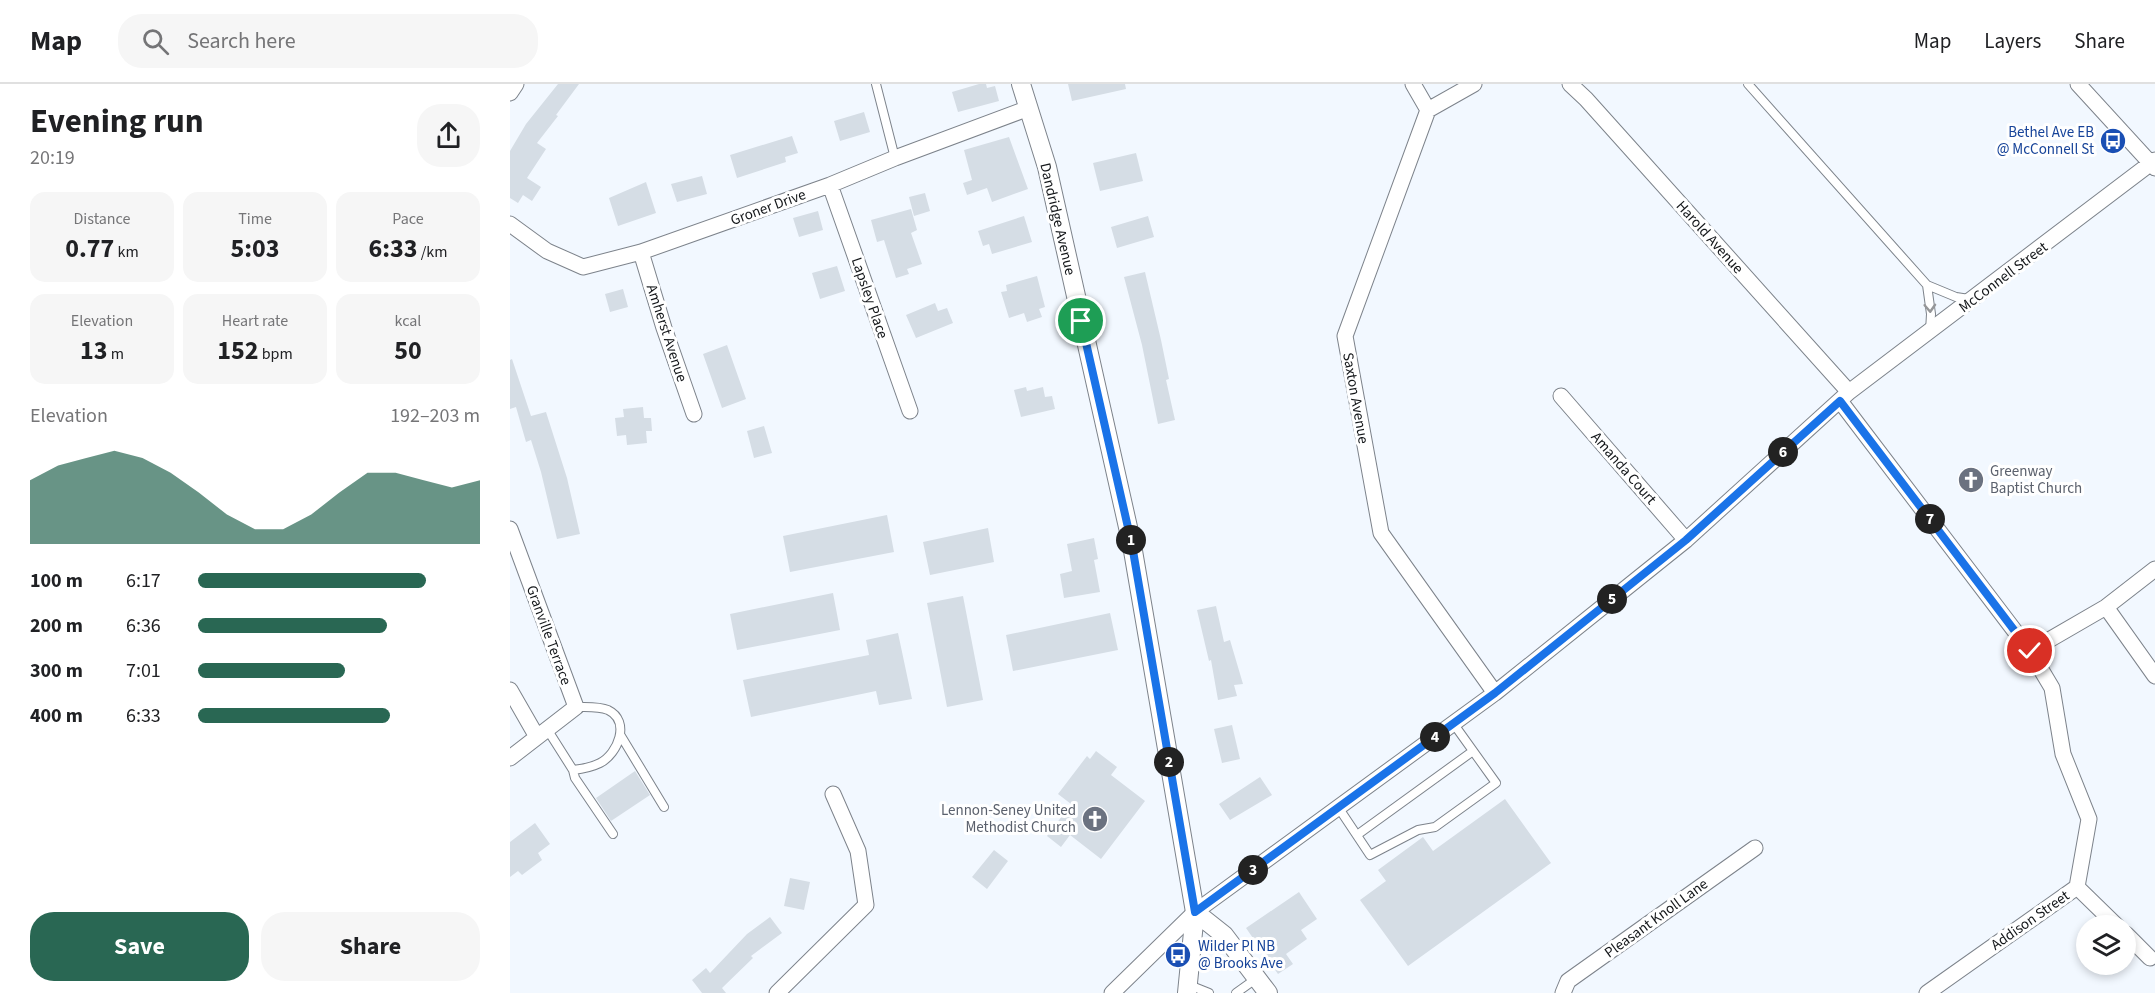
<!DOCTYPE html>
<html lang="en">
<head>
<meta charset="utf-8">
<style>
	:root { --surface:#fff; --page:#f6f6f6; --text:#202124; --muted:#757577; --line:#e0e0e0; --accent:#296753 }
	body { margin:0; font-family:"Source Sans 3",sans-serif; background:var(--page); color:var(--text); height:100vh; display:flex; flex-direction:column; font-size:22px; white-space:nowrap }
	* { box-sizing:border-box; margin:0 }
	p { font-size:20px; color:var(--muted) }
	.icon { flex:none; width:33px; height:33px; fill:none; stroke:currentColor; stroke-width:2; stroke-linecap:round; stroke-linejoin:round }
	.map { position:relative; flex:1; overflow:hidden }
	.details { display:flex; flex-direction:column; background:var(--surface); width:510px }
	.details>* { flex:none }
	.controls { position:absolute; left:1566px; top:831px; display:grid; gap:12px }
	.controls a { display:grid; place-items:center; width:60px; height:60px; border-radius:50%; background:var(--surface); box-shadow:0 3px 9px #0003; font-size:30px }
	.pin { position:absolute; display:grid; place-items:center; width:51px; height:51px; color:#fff; margin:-26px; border:3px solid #fff; border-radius:50%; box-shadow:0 2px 6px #0007 }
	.km { position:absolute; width:30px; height:30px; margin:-15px; border-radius:50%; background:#222; color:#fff; font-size:16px; line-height:30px; text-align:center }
	.round { display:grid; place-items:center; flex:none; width:63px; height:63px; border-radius:24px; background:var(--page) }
	.headline { display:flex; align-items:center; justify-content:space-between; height:102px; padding:0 30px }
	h1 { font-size:33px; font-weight:700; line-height:45px }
	.figures { display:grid; grid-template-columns:repeat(3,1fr); gap:9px; height:102px; padding:6px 30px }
	.figures div { display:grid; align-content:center; border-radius:15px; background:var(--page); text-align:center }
	.figures b { font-size:26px; font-weight:700 }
	.figures small { font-size:16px; font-weight:400 }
	.figures p { font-size:16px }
	.chart { height:168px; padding:12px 30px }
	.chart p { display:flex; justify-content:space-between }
	.chart svg { width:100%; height:108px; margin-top:6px; fill:var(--accent); opacity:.7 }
	.primary-button { display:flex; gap:12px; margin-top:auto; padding:12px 30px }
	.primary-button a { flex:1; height:69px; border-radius:24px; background:var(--accent); color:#fff; font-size:24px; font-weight:700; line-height:69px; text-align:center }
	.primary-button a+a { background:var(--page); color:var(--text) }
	ul { padding:0 30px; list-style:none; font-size:20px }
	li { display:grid; grid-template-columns:96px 72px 1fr; align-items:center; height:45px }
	li i { height:15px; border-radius:8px; background:var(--accent) }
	header { display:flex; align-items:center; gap:36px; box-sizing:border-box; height:84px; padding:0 30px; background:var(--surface); border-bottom:2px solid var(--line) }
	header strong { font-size:28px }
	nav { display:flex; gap:33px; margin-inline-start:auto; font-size:21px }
	.search { width:420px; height:54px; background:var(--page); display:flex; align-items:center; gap:15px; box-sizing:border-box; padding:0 21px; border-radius:24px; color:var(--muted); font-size:22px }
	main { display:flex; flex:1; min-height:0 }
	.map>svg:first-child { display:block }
	.building { fill:#d5dde5 }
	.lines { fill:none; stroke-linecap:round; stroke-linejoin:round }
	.service-casing { stroke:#7d838b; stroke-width:10 }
	.minor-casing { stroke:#7d838b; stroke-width:17 }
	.tertiary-casing { stroke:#7d838b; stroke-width:20 }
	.service { stroke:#fff; stroke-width:8 }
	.minor { stroke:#fff; stroke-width:15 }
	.tertiary { stroke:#fff; stroke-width:18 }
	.oneway { stroke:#959698 }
	.route-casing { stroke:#fff; stroke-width:12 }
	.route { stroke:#1a73e8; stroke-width:8 }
	.labels { text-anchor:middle; stroke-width:6; stroke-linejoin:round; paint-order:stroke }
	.transit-label { font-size:15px; fill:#164399; stroke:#fff; text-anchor:end }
	.street-label { font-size:15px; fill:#131619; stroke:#fff }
	.worship-label { font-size:15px; fill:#5b616d; stroke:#fff; text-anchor:start }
</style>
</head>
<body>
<header>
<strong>Map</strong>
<div class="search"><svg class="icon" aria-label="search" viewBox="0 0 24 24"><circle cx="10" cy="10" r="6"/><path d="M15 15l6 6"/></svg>Search here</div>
<nav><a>Map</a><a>Layers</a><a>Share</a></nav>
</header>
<main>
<section class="details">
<div class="headline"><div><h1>Evening run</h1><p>20:19</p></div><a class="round"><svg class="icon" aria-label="share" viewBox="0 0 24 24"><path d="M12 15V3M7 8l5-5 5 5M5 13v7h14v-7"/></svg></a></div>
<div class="figures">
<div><p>Distance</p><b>0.77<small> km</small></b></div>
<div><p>Time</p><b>5:03</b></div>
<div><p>Pace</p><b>6:33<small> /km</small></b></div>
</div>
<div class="figures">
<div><p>Elevation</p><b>13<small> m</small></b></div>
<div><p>Heart rate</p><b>152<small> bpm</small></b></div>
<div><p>kcal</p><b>50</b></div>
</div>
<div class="chart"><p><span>Elevation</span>192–203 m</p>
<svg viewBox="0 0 160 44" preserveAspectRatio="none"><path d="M0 44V18L10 12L20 9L30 6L40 9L50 15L60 23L70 32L80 38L90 38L100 32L110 23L120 15L130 15L140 18L150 21L160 18V44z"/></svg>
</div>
<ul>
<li><b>100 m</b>6:17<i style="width:81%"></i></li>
<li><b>200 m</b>6:36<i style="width:67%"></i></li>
<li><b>300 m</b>7:01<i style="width:52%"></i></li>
<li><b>400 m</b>6:33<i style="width:68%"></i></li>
</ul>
<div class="primary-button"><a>Save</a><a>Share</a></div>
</section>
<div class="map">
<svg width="1645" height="909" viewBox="0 0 1645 909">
	<rect width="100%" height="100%" fill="#f2f8ff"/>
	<path class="building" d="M48,0H69L46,31L48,32L27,59L36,65L17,94L31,103L22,117L13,111L8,119L0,114V67L16,40Z
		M469,0H476L477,4L485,2L489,17L448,28L442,8Z
		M558,0H615L616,5L562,17Z
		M354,28L360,48L330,57L324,37Z
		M282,52L288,69L275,73L276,78L227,94L220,71Z
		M499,53L518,105L482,118L477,104L457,111L453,99L462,96L454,66Z
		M626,69L633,97L590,107L583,79Z
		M192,92L197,110L167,118L161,100Z
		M136,98L146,129L108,142L99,114Z
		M415,109L420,127L404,132L399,113Z
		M401,125L407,146L401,149L412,180L397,185L399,190L386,194L374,156L367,158L361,136Z
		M308,127L313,146L289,153L283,134Z
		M514,132L522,158L482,170L479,160L473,162L468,147Z
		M638,132L644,153L607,164L601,143Z
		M327,182L335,207L310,215L302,189Z
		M635,188L651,256L659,295L656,296L665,336L648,340L632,261L614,193Z
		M527,192L535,223L529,225L532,233L517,238L514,229L499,234L491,208L497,207L496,201Z
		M113,205L118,223L100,228L95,210Z
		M425,219L428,227L437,224L443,239L406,254L396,231Z
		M217,261L236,315L212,324L193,270Z
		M2,275L21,332L36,328L57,394L70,450L47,455L31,388L21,356L16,358L6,323L0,325V276Z
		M516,303L517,307L533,303L535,313L542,312L545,325L511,333L504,306Z
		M133,323L134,334H141L142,347H136L137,359L117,361L116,351L107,352L105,334L114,333L113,325Z
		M254,342L262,369L244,374L237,347Z
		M377,431L384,468L280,488L273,452Z
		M478,444L484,478L420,491L413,458Z
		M584,454L588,475L584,476L590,508L554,514L550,490L562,487L557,460Z
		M323,509L330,546L227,566L220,530Z
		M453,512L473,616L437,623L417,519Z
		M706,522L714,558L720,556L733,600L724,601L727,612L708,616L701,576L699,577L687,526Z
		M600,529L608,566L503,587L496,551Z
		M388,549L402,615L369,621L366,607L241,633L233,596L359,571L356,556Z
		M722,641L730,675L712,679L704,645Z
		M586,667L607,683L601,691L635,717L591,775L560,751L551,763L537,752L561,720L548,710L577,672L580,675Z
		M125,687L140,711L101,737L86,714Z
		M750,693L762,711L720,736L709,720Z
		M995,715L1041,779L898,882L850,816L876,797L868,786L913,753L923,767Z
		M25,739L40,760L28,769L32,776L12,791L8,787L0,793V758Z
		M484,766L498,777L477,805L462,793Z
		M280,794L300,798L294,826L274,822Z
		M789,808L807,835L791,846L797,855L776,870L783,880L768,890L736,844Z
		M260,833L272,849L241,872L243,874L212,904L216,909H192L182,896L196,884L200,889L237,850Z"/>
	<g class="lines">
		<g class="service-casing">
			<path id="service" d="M366,0L385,74
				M1238,0L1417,201L1446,213L1459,215
				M1417,201L1421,230L1420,247
				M37,645L63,686C72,685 82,683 90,679C108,670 121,637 98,626C89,622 76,623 66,623
				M111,652L154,723
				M63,686L65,694L103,750
				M828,723L860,771L908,746L925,743L986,699L943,639
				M847,751L963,667
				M679,901L699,909
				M726,909L747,894"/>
		</g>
		<g class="minor-casing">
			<path id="minor" d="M903,0L918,26L835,252L871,449L985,609
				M1060,0L1076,15L1339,308
				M1568,0L1645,84
				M0,9L6,0
				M918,26L964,0
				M320,101L400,327
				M0,140L37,167L73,183L131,168L320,101L385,74L519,24
				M131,168L154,244L184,330
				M1051,312L1176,456
				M1330,317L1520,567L1542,604L1553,670L1579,735L1567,803L1417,909
				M0,445L66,623L0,674
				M1596,523L1645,592
				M1520,567L1596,523L1645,485
				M0,606L27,653
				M1567,803L1607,842
				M1616,850L1640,874
				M267,909L356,821L348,767L323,710
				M602,909L685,828L985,609L1176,456L1339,308L1645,76
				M1053,909L1058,897L1245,764"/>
		</g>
		<g class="tertiary-casing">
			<path id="tertiary" d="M511,0L537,83L622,461L685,828L677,909
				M685,828L714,851L758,909"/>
		</g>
		<use href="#service" class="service"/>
		<use href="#minor" class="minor"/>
		<use href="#tertiary" class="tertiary"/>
	</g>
	<defs><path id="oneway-chevron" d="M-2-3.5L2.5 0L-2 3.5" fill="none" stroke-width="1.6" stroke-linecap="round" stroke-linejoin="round" transform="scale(1.5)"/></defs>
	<use class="oneway" href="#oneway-chevron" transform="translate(1420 224) rotate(87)"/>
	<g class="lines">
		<g class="route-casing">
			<path id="route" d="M571,237L622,461L685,828L985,609L1176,456L1330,317L1520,567"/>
		</g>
		<use href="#route" class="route"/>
	</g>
	<defs>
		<g id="bus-disc" transform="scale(1.35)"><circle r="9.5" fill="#1a4fb4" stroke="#fff"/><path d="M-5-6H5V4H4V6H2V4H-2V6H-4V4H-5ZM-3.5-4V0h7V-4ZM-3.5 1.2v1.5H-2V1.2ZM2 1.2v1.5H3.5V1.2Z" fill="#fff"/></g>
		<g id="church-disc" transform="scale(1.35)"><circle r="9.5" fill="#6b7280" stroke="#fff"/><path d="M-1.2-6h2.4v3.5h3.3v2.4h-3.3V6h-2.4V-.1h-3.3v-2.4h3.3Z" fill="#fff"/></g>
	</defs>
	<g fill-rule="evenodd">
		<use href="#bus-disc" x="1603" y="57"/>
		<use href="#church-disc" x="1461" y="396"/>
		<use href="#church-disc" x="585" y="735"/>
		<use href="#bus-disc" x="668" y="871"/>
	</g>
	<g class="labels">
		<g class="transit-label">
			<text x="1584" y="53">Bethel Ave EB<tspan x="1584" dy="17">@ McConnell St</tspan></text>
			<text x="688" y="867" text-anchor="start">Wilder Pl NB<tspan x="688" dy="17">@ Brooks Ave</tspan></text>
		</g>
		<g class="street-label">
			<text transform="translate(258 123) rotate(-20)" y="5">Groner Drive</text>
			<text transform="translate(548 135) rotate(77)" y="5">Dandridge Avenue</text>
			<text transform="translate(1200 153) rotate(48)" y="5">Harold Avenue</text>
			<text transform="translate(1493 193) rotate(-37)" y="5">McConnell Street</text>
			<text transform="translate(360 214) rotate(71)" y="5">Lapsley Place</text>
			<text transform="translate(157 249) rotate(72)" y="5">Amherst Avenue</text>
			<text transform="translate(846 314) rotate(80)" y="5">Saxton Avenue</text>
			<text transform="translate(1114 384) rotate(49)" y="5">Amanda Court</text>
			<text transform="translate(39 551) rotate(70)" y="5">Granville Terrace</text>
			<text transform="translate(1146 834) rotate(-36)" y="5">Pleasant Knoll Lane</text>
			<text transform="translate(1520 836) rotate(-35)" y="5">Addison Street</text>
		</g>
		<g class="worship-label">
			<text x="1480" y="392">Greenway<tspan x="1480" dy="17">Baptist Church</tspan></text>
			<text x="566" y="731" text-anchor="end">Lennon-Seney United<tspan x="566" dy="17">Methodist Church</tspan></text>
		</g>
	</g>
</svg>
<div class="controls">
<a><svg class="icon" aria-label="layers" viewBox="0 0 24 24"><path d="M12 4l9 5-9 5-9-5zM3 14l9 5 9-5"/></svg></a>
</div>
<div class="pin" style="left:571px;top:237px;background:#1e9e55"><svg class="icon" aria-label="arrive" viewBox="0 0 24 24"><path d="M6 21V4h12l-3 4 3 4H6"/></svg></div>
<div class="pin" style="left:1520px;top:567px;background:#d93025"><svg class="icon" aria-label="check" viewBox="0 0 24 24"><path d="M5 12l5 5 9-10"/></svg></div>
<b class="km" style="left:621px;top:456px">1</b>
<b class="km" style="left:659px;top:678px">2</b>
<b class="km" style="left:743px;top:786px">3</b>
<b class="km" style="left:925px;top:653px">4</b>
<b class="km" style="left:1102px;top:515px">5</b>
<b class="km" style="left:1273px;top:368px">6</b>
<b class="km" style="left:1420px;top:435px">7</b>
</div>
</main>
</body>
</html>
